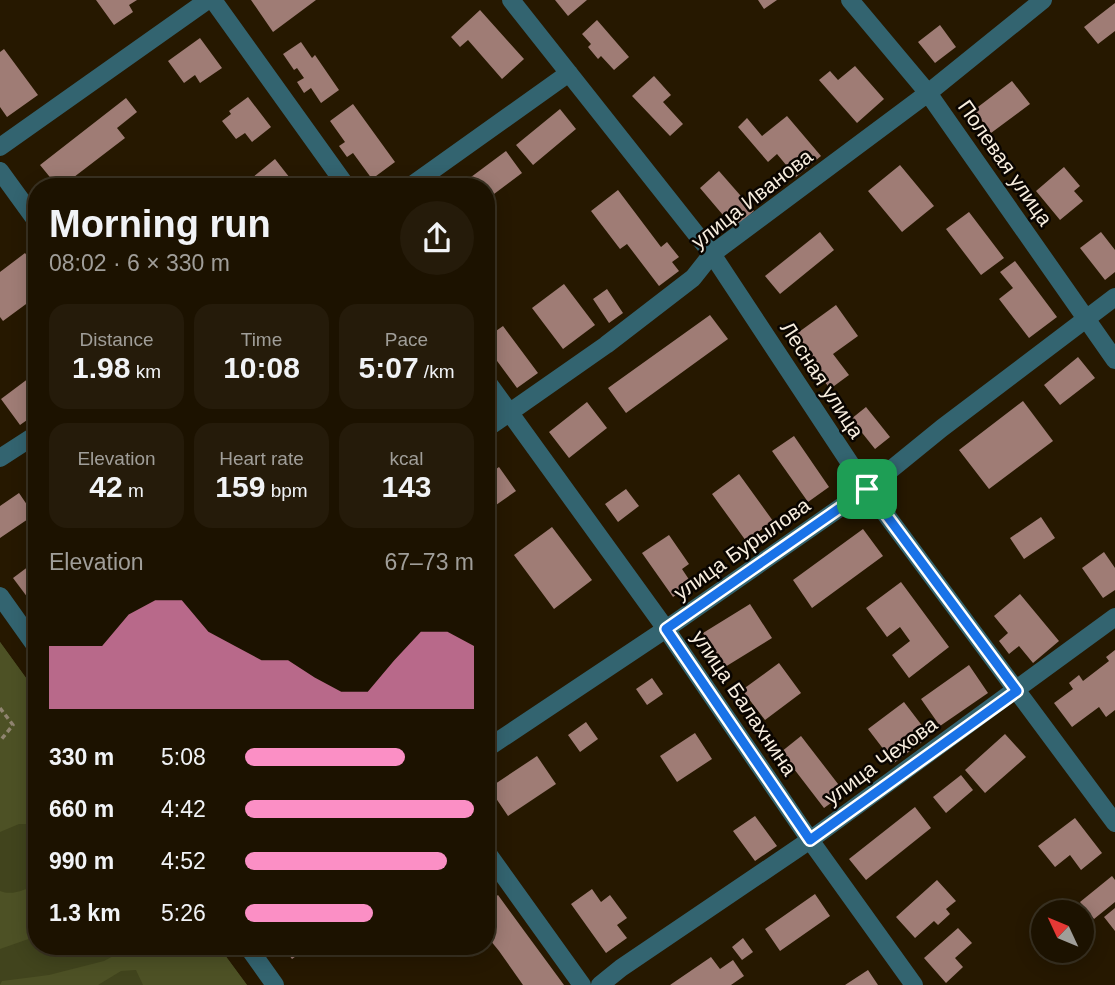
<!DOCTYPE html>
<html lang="en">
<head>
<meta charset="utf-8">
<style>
	:root { --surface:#1c1200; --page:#251b0a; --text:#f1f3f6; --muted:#a09e99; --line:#3a3222; --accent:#fb8fc5 }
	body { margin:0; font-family:Arial,sans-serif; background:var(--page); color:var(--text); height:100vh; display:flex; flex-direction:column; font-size:26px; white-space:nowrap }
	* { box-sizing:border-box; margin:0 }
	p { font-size:23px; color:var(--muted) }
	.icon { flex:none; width:38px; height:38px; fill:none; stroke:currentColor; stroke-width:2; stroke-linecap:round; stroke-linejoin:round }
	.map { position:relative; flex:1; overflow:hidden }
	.drawer { position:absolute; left:28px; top:178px; width:467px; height:777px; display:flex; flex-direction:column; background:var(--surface); border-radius:28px; box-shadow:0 4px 18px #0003,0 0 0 2px var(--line) }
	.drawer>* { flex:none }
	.needle { width:46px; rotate:314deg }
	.buttons { position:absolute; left:1031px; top:900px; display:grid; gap:14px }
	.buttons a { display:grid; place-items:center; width:63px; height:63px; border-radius:50%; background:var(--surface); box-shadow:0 4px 18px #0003,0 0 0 2px var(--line); font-size:35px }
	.pin { position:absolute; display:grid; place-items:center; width:60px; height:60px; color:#fff; margin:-30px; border-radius:14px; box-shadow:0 4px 10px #0006 }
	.round { display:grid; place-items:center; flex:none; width:74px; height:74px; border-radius:37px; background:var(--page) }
	.overview { display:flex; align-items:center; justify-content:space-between; height:119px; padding:0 21px }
	h1 { font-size:38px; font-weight:700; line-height:52px }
	.stats { display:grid; grid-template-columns:repeat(3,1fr); gap:10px; height:119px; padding:7px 21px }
	.stats div { display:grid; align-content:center; border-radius:18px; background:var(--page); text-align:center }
	.stats b { font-size:30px; font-weight:700 }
	.stats small { font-size:19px; font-weight:400 }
	.stats p { font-size:19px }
	.chart { height:196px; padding:14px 21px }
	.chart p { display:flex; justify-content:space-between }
	.chart svg { width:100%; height:126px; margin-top:7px; fill:var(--accent); opacity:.7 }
	ul { padding:0 21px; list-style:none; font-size:23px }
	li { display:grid; grid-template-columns:112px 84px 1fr; align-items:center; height:52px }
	li i { height:18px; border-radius:9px; background:var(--accent) }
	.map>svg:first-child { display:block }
	.green { fill:#41441d }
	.forest { fill:#4d5125 }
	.building { fill:#9f7c75 }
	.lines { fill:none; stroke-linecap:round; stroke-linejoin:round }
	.path { stroke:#908470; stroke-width:3.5; stroke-dasharray:5 3.5; stroke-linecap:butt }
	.street { stroke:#336470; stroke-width:18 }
	.route-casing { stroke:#fff; stroke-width:14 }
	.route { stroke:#1a73e8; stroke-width:9 }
	.labels { text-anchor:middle; stroke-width:5; stroke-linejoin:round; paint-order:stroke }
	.street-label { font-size:21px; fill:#f7edde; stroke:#0a0500 }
</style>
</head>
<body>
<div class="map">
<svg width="1115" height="985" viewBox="0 0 1115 985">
	<rect width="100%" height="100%" fill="#261800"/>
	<path class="green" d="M0,642L37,693V947H219L247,985H0Z"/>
	<path class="forest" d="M0,642L37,693V824H19L0,832Z
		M37,884V936L0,949V891C12,896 25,890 37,884Z
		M130,947H219L247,985H143L136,970L121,971L98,985H0L2,981L49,975L104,961Z"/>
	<path class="building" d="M96,0H137L129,5L133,12L114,25Z
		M251,0H316L273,32Z
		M555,0H587L568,16Z
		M758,0H777L764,9Z
		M1115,3V31L1098,44L1084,27Z
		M480,10L524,59L502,79L468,40L460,47L451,37Z
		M597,20L629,57L614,70L601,56L598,59L588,47L591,44L582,34Z
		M940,25L956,47L935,63L918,42Z
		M200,38L222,68L200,83L195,75L184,83L168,61Z
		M301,42L312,58L315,55L339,90L321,103L311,88L304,93L297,82L304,78L297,68L294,70L283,54Z
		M4,49L38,95L7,117L0,107V52Z
		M855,66L884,99L857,123L819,80L830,71L838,80Z
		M654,76L671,95L663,102L683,124L670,136L632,96Z
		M1012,81L1030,104L991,133L974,110Z
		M248,97L271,127L252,142L245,133L236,139L222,121L231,114L229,111Z
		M126,98L137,112L117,128L125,138L61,187H58L40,165Z
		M353,104L395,162L372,179L353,153L347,157L339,146L345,142L330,121Z
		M560,109L576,129L533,165L516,145Z
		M787,116L821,156L796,177L777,154L768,162L738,127L747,118L762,136Z
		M506,151L522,173L486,200V187H466L463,183Z
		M275,159L297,187H259L252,178Z
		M900,165L934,206L902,232L868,191Z
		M1064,167L1080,186L1074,191L1083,201L1060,220L1036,191Z
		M719,171L754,211L734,228L700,188Z
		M618,190L661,247L667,242L679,257L672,262L679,271L659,286L627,244L620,249L591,211Z
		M969,212L1004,258L981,275L946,229Z
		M820,232L834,250L780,294L765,276Z
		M1101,232L1115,250V272L1105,280L1080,248Z
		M25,253L37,269V296L3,321L0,317V272Z
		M1015,261L1057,317L1029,338L999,299L1013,288L1000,272Z
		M564,284L595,325L563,349L532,308Z
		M607,289L623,313L609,323L593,299Z
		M836,305L858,336L833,354L849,375L830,389L792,337Z
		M710,315L728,339L626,413L608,388Z
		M503,326L538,373L517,388L486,346V338Z
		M1078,357L1095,378L1060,405L1044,385Z
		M37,372V413L20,425L1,399Z
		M1023,401L1053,441L989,489L959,450Z
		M587,402L607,428L569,458L549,432Z
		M866,407L890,437L875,449L851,419Z
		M794,436L829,487L808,502L772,451Z
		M499,467L516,491L486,512V476Z
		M739,474L773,521L746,541L712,494Z
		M626,489L639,506L618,522L605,504Z
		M19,493L34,515L0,538V506Z
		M1041,517L1055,538L1024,559L1010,538Z
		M552,527L592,580L554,609L514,555Z
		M863,529L883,556L812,608L793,580Z
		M669,535L689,564L682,569L692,584L673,597L642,553Z
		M1104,552L1115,568V590L1103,598L1082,568Z
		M37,560V610L13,578Z
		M901,582L949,647L909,678L892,655L910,641L900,627L887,637L866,608Z
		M1020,594L1059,641L1033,663L1019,646L1009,654L999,641L1008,633L994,616Z
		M750,604L772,638L725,667L703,633Z
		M1115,650V710L1106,717L1099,707L1072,727L1054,703L1073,689L1069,683L1079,675L1083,681L1109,661L1106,657Z
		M779,663L801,693L765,720L742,690Z
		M969,665L988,693L940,726L921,699Z
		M652,678L663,694L647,705L636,689Z
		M904,702L930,736L894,763L868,729Z
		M586,722L598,739L580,752L568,735Z
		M695,733L712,759L677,782L660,756Z
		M1005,734L1026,757L985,793L965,770Z
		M801,736L845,793L824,808L781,752Z
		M537,756L556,784L508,816L489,788Z
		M961,775L973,790L946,813L933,797Z
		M915,807L931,828L866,880L849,859Z
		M755,816L777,846L755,861L733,831Z
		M1075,818L1102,853L1081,870L1070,855L1055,867L1038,846Z
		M1112,876L1115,880V902L1094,919L1080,902Z
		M937,880L956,901L946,909L950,914L938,925L934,921L915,938L896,917Z
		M592,889L601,902L610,895L627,918L617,925L627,938L606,953L571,904Z
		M815,894L830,916L780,951L765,929Z
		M498,895L525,932L564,985H523L499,951L486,935V904Z
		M1115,908V931L1104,917Z
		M958,928L972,943L955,958L963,967L946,983L924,958Z
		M743,938L753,952L742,960L732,947Z
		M283,947H309L292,959Z
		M711,957L720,969L733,960L744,976L731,985H670Z
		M868,970L878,985H845Z"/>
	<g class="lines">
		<path class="path" d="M0,708L13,725L0,741"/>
		<path class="street" d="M213,0L347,187
			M511,0L712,254L867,489L1115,823
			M850,0L928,93L1115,360
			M0,147L208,0
			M0,171L37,222
			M409,187L569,73
			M486,380L666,629L810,840L914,985
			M486,429L606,345L693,278L712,254L928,93L1043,0
			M0,458L37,434
			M0,596L37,648
			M486,749L666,629L867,489L942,428L1115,297
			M486,851L582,985
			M248,947L275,985
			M600,985L621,968L810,840L1115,617"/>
	</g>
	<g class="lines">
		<g class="route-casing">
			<path id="route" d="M867,489L1017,691L810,840L666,629Z"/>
		</g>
		<use href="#route" class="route"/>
	</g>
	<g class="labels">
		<g class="street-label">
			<text transform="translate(1005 163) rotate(55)" y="7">Полевая улица</text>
			<text transform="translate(752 199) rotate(-38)" y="7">улица Иванова</text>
			<text transform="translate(822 380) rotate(57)" y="7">Лесная улица</text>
			<text transform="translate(742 549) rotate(-35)" y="7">улица Бурылова</text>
			<text transform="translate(744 703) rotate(56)" y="7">улица Балахнина</text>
			<text transform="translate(881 761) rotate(-36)" y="7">улица Чехова</text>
		</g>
	</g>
</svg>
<div class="buttons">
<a><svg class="needle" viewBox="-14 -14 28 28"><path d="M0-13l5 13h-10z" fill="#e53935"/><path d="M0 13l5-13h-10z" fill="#a09e99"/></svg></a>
</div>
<div class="pin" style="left:867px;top:489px;background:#1e9e55"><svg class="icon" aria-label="arrive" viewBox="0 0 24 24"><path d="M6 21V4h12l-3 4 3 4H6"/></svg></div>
<section class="drawer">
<div class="overview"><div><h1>Morning run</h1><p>08:02 · 6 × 330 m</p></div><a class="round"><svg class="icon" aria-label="share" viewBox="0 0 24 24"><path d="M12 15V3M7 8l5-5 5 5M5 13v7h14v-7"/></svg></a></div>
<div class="stats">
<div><p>Distance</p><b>1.98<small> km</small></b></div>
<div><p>Time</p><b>10:08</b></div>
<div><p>Pace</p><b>5:07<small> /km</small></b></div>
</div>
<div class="stats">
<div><p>Elevation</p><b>42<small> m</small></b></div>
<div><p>Heart rate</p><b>159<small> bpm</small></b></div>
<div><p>kcal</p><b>143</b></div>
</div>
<div class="chart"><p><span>Elevation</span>67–73 m</p>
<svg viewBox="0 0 160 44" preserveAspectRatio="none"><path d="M0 44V22L10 22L20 22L30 11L40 6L50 6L60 17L70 22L80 27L90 27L100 33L110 38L120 38L130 27L140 17L150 17L160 22V44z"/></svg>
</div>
<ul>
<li><b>330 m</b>5:08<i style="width:70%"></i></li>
<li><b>660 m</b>4:42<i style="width:100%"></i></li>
<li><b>990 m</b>4:52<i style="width:88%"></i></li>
<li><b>1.3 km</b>5:26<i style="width:56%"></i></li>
</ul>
</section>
</div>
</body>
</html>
